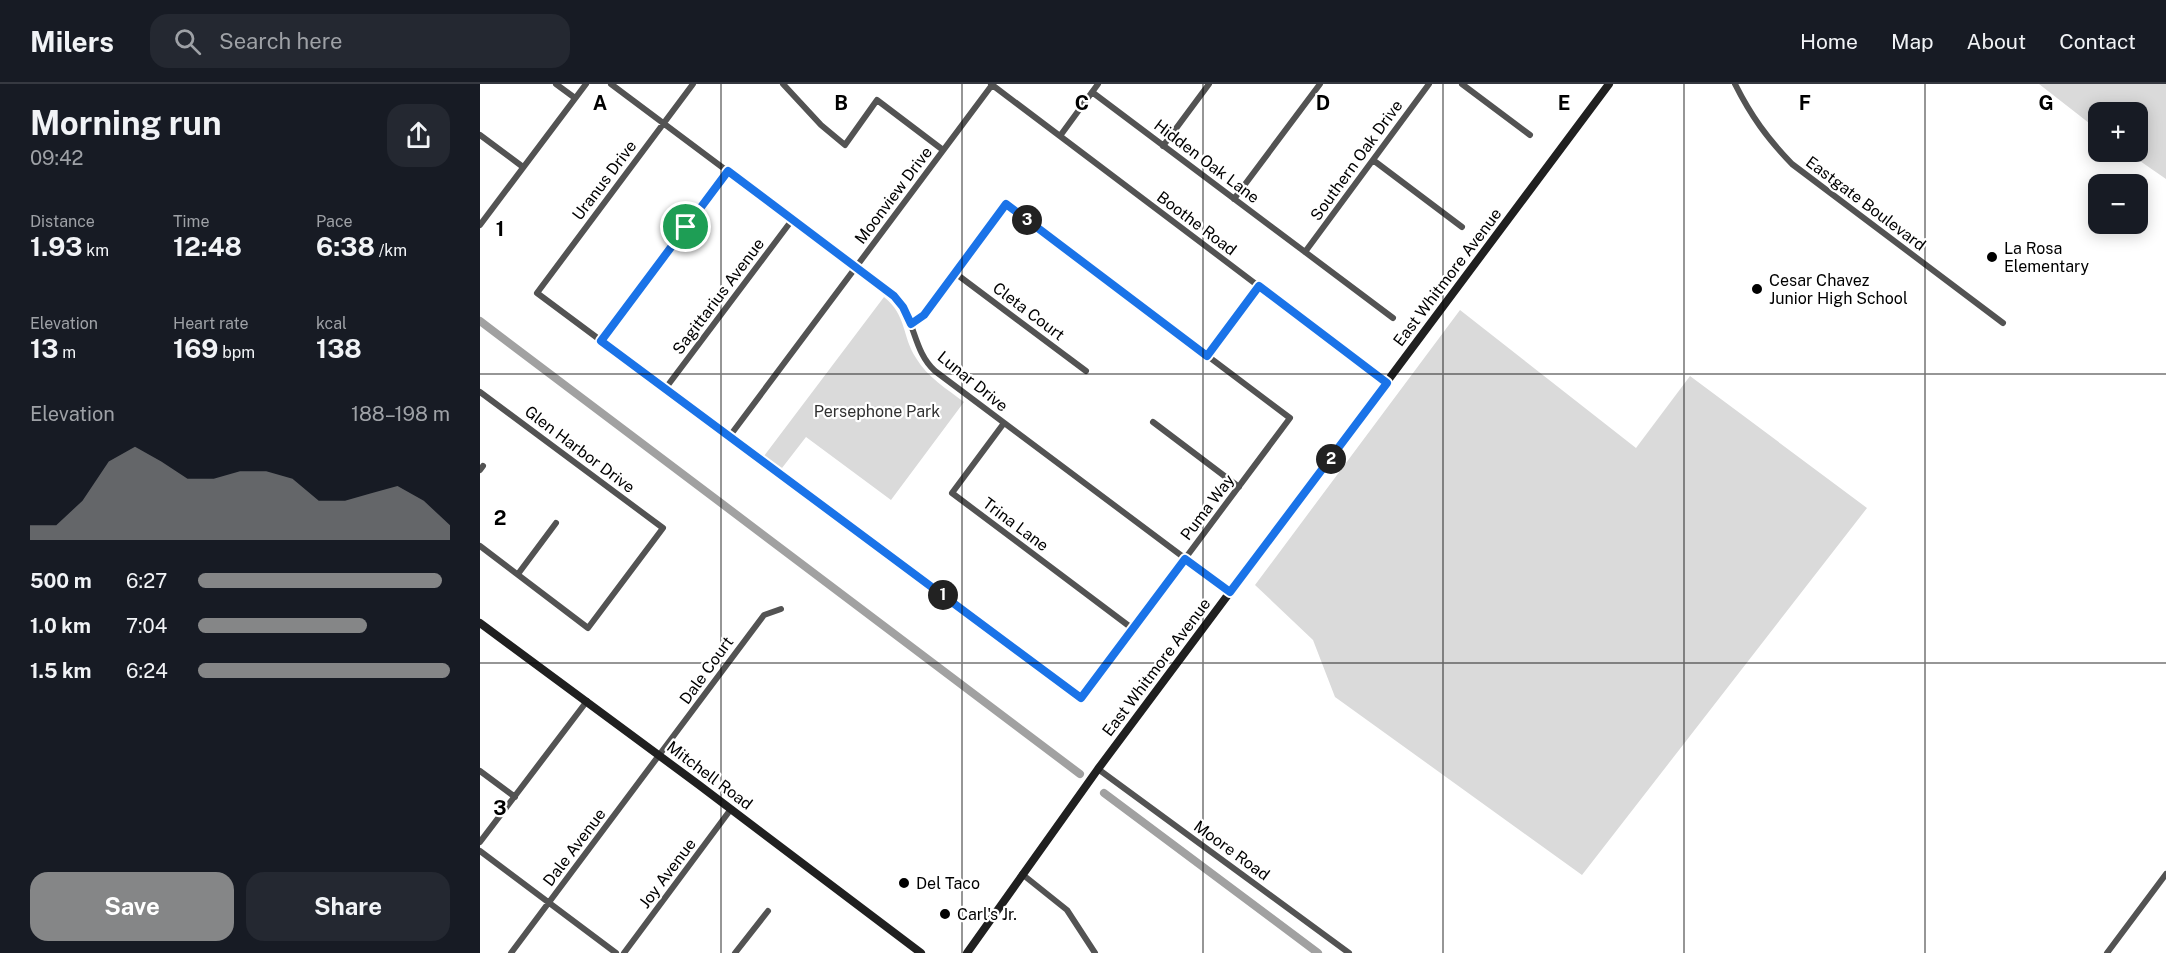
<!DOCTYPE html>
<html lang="en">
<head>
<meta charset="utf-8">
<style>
	:root { --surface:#171b24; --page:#242831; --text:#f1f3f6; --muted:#9ea1a6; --line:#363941; --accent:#858687 }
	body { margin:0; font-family:"Public Sans",sans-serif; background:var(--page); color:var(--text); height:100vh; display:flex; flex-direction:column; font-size:22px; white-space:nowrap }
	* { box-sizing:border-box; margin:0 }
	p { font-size:20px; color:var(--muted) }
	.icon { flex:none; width:33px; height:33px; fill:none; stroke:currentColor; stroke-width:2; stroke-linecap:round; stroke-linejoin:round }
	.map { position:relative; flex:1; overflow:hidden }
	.details { display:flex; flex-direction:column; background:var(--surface); width:480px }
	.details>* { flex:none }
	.buttons { position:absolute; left:1608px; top:18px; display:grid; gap:12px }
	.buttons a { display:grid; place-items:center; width:60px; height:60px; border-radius:12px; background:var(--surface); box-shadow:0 3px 15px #0003; font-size:30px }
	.pin { position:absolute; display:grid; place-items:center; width:51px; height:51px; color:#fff; margin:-26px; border:3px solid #fff; border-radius:50%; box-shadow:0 2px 6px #0007 }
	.km { position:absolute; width:30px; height:30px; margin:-15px; border-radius:50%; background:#222; color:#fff; font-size:16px; line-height:30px; text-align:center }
	.round { display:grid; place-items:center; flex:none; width:63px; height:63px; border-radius:18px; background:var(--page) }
	.overview { display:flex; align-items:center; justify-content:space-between; height:102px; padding:0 30px }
	h1 { font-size:33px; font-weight:700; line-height:45px }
	.stats { display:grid; grid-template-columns:repeat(3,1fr); gap:9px; height:102px; padding:6px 30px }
	.stats div { display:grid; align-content:center }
	.stats b { font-size:26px; font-weight:700 }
	.stats small { font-size:16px; font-weight:400 }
	.stats p { font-size:16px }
	.chart { height:168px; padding:12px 30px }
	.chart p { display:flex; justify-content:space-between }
	.chart svg { width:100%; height:108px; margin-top:6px; fill:var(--accent); opacity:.7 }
	.primary-button { display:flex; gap:12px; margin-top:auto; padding:12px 30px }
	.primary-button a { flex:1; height:69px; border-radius:18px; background:var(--accent); color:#fff; font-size:24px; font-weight:700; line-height:69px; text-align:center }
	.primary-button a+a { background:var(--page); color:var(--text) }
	ul { padding:0 30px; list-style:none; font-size:20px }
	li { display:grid; grid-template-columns:96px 72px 1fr; align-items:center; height:45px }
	li i { height:15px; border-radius:8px; background:var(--accent) }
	header { display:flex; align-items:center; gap:36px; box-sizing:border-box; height:84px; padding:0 30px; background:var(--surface); border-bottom:2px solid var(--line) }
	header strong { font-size:28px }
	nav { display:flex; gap:33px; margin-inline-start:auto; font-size:21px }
	.search { width:420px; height:54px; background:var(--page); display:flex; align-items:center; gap:15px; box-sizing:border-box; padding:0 21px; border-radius:18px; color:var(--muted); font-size:22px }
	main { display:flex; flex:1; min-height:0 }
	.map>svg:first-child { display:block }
	.green { fill:#dadada }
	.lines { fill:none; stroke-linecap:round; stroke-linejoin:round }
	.canal { stroke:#a1a1a1; stroke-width:8 }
	.minor { stroke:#535353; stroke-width:6 }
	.secondary { stroke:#202020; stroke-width:8 }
	.route-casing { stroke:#fff; stroke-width:12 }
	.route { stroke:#1a73e8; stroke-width:8 }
	.grid { fill:none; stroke:#000; stroke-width:1.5; stroke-opacity:0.55 }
	.poi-dot { fill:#000; stroke:#fff; stroke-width:2 }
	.labels { text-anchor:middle; stroke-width:4.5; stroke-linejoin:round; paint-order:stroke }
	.street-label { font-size:16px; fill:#000; stroke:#fff }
	.poi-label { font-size:16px; fill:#000; stroke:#fff; text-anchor:start }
	.park-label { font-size:16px; fill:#313131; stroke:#fff }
	.grid-label { font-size:20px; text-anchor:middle; font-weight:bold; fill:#000; stroke:#fff; stroke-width:4.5; stroke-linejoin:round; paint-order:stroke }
</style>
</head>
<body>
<header>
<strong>Milers</strong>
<div class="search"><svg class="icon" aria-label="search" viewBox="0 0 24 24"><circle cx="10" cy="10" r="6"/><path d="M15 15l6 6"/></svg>Search here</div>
<nav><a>Home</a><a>Map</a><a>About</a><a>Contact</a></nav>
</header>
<main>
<section class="details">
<div class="overview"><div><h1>Morning run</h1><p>09:42</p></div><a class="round"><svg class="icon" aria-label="share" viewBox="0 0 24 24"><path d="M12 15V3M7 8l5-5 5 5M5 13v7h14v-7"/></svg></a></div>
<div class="stats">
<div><p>Distance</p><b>1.93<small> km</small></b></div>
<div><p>Time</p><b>12:48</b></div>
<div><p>Pace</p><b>6:38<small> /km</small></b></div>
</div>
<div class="stats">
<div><p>Elevation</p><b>13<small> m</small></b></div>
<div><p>Heart rate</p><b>169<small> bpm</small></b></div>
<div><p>kcal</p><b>138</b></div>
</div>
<div class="chart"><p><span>Elevation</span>188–198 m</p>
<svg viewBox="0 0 160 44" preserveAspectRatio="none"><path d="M0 44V38L10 38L20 28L30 12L40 6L50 12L60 19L70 19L80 16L90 16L100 19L110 28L120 28L130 25L140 22L150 28L160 38V44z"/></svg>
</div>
<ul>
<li><b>500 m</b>6:27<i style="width:97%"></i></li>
<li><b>1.0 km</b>7:04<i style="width:67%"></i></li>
<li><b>1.5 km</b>6:24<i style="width:100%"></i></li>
</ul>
<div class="primary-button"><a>Save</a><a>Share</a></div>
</section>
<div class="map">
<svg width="1686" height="869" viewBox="0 0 1686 869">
	<rect width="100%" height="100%" fill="#fff"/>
	<path class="green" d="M1559,0H1686V95L1647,68H1658V28H1618V46Z
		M404,213C427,231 422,253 436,274C447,293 467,305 484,318L411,416L326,353L302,384L284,372Z
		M980,226L1156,364L1210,292L1387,424L1102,791L855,613L833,556L775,501Z"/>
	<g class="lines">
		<path class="canal" d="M0,237L600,690
			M624,709L838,869"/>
		<path class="minor" d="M76,0L95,14
			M131,0L414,212C436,234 432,266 455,287L750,508
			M213,0L57,209L601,614L810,334L526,120L444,231L431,240
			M303,0L341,41L365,61L397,16L463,66
			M511,0L907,299
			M982,0L1050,51
			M1255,0C1271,32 1287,54 1312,80L1523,239
			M612,8L913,234
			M0,51L43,83
			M580,52L618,0
			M683,62L729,0
			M893,76L982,143
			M754,115L840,0
			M0,141L106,0
			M825,168L949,0
			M475,189L606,287
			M121,257L248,87
			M727,272L779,202
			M185,305L312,136
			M0,308L183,444L108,544L0,462
			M673,338L759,403
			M524,339L472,409L653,545
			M249,353L512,1
			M0,386L3,382
			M38,490L76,439
			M618,685L869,869
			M0,687L35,713
			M0,758L107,617
			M0,767L136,869
			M542,790L587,826L615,869
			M31,869L284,531L301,525
			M144,869L251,725
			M255,869L288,827
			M1627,869L1686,790"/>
		<path class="secondary" d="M0,539L219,701L441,869
			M487,869L618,685L1129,0"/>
	</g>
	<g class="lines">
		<g class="route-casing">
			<path id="route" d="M248,87L414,212L423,223L431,240L444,231L526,120L727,272L779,202L907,299L750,508L705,475L601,614L121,257Z"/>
		</g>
		<use href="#route" class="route"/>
	</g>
	<path class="grid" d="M241,0V869M482,0V869M723,0V869M963,0V869M1204,0V869M1445,0V869M0,290H1686M0,579H1686"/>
	<g class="poi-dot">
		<circle cx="1512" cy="173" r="6"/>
		<circle cx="1277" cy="205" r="6"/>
		<circle cx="424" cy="799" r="6"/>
		<circle cx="465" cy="830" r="6"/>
	</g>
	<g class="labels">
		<g class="street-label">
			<text transform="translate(876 76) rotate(-54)" y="6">Southern Oak Drive</text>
			<text transform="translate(727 77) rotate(37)" y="6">Hidden Oak Lane</text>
			<text transform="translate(124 96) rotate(-53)" y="6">Uranus Drive</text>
			<text transform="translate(413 111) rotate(-53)" y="6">Moonview Drive</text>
			<text transform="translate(1386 119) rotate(37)" y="6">Eastgate Boulevard</text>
			<text transform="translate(717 139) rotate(37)" y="6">Boothe Road</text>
			<text transform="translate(967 193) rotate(-53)" y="6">East Whitmore Avenue</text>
			<text transform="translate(238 212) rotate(-53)" y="6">Sagittarius Avenue</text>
			<text transform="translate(549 227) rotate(37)" y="6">Cleta Court</text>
			<text transform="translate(493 297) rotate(39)" y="6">Lunar Drive</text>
			<text transform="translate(100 365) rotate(37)" y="6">Glen Harbor Drive</text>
			<text transform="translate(727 423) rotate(-53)" y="6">Puma Way</text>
			<text transform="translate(536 440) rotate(37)" y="6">Trina Lane</text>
			<text transform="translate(676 583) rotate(-53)" y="6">East Whitmore Avenue</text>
			<text transform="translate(226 586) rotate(-54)" y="6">Dale Court</text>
			<text transform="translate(230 691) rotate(37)" y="6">Mitchell Road</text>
			<text transform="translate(94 763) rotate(-53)" y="6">Dale Avenue</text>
			<text transform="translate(752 766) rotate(36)" y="6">Moore Road</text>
			<text transform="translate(187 789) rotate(-53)" y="6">Joy Avenue</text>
		</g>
		<g class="poi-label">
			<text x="1524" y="170">La Rosa<tspan x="1524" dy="18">Elementary</tspan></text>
			<text x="1289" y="202">Cesar Chavez<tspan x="1289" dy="18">Junior High School</tspan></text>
			<text x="436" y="805">Del Taco</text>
			<text x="477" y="836">Carl's Jr.</text>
		</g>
		<g class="park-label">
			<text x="397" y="333">Persephone Park</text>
		</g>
	</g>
	<g class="grid-label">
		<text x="120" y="26">A</text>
		<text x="361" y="26">B</text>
		<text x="602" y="26">C</text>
		<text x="843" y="26">D</text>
		<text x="1084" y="26">E</text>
		<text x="1325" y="26">F</text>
		<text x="1566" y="26">G</text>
		<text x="20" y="152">1</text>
		<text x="20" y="441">2</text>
		<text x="20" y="731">3</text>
	</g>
</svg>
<div class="buttons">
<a>+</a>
<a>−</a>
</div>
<div class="pin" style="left:206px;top:143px;background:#1e9e55"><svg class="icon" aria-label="arrive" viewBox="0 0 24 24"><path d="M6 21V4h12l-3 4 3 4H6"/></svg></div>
<b class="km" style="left:463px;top:511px">1</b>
<b class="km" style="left:851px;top:375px">2</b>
<b class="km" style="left:547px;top:136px">3</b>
</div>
</main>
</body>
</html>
